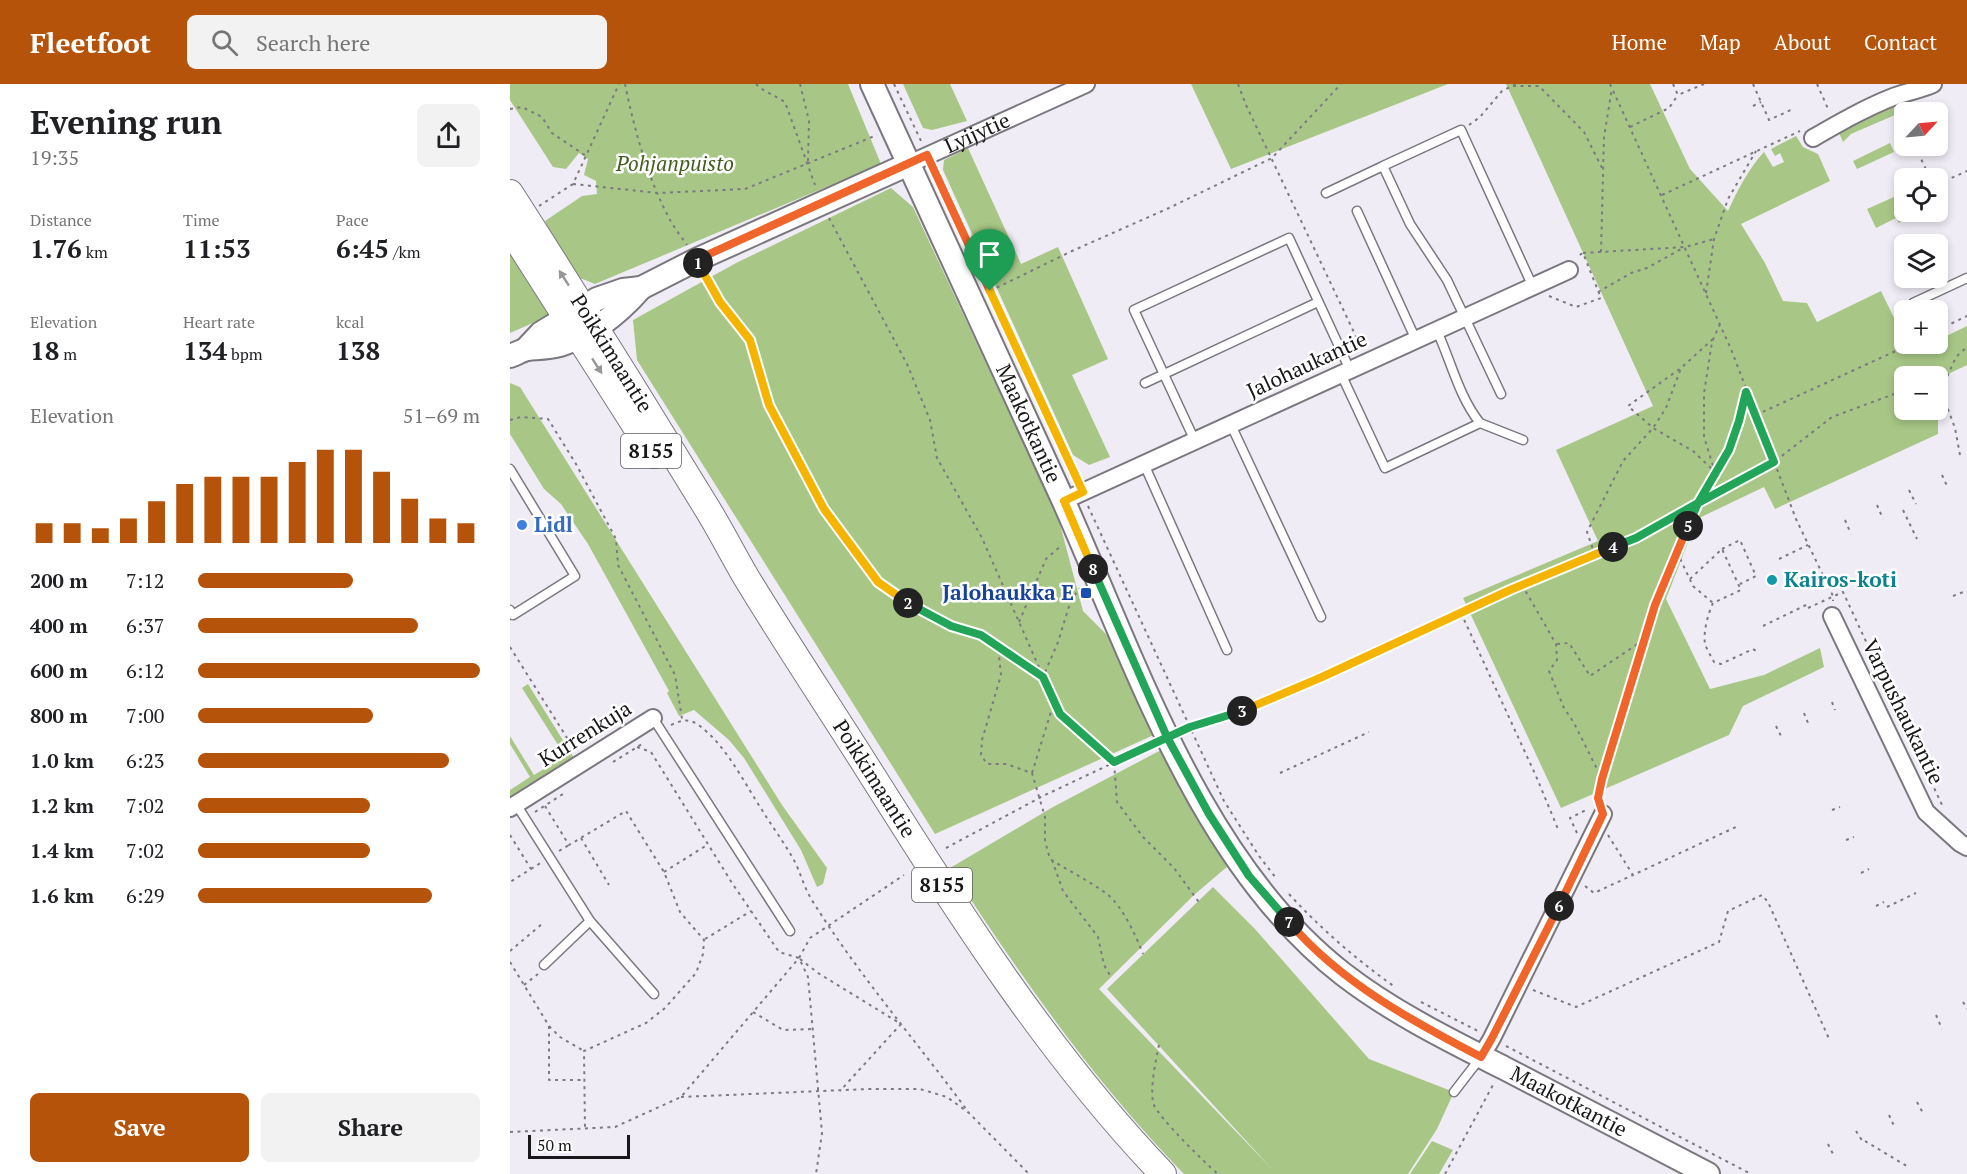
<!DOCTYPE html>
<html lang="en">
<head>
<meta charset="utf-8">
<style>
	:root { --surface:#fff; --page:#f2f2f2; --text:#202124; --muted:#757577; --accent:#b45309 }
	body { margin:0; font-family:"PT Serif",serif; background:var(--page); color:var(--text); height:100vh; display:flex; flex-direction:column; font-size:22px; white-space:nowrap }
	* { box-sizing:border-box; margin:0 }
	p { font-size:20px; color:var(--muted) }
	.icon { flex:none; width:33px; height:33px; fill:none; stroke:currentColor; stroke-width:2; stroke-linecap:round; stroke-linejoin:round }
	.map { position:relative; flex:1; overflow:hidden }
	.drawer { display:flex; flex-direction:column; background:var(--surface); width:510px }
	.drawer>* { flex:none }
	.needle { width:39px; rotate:64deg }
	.tools { position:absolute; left:1384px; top:18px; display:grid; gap:12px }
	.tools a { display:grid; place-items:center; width:54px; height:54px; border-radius:9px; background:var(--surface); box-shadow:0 3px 9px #0003; font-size:30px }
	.scale { position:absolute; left:18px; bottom:15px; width:102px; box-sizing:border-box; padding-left:6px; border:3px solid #18171a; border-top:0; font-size:16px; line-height:21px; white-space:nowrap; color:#18171a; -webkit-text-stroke:4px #fff; paint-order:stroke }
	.pin { position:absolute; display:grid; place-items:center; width:51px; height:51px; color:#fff; margin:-62px -26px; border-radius:50% 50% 50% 0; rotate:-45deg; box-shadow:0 0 6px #0007 }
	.pin .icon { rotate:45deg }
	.km { position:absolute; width:30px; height:30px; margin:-15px; border-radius:50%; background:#222; color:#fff; font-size:16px; line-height:30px; text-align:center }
	.round { display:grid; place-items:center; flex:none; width:63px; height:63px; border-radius:9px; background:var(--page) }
	.head { display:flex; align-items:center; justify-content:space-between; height:102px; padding:0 30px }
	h1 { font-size:33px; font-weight:700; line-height:45px }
	.figures { display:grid; grid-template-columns:repeat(3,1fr); gap:9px; height:102px; padding:6px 30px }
	.figures div { display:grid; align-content:center }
	.figures b { font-size:26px; font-weight:700 }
	.figures small { font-size:16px; font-weight:400 }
	.figures p { font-size:16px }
	.chart { height:168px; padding:12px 30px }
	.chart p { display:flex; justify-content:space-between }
	.chart svg { width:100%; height:108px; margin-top:6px; stroke:var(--accent); stroke-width:6 }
	.button { display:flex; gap:12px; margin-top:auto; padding:12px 30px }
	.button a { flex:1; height:69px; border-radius:9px; background:var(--accent); color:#fff; font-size:24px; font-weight:700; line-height:69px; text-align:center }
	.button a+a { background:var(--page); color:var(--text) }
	ul { padding:0 30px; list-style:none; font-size:20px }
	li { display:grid; grid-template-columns:96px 72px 1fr; align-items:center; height:45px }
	li i { height:15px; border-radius:8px; background:var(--accent) }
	header { display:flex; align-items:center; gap:36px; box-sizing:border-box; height:84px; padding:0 30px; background:var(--accent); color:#fff }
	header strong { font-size:28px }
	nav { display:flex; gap:33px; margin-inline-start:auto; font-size:21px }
	.search { width:420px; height:54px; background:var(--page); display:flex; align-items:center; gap:15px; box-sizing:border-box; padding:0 21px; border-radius:9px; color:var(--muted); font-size:22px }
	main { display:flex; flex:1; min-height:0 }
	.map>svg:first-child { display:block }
	.green { fill:#a8c786; fill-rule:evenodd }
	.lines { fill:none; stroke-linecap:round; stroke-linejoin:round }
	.lane-casing { stroke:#7b777f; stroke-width:11 }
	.street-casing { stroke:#7b777f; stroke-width:20 }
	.secondary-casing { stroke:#7b777f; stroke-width:26 }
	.primary-casing { stroke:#7b777f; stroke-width:28 }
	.path { stroke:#7c7a80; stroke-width:2; stroke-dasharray:3 4.5; stroke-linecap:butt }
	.lane { stroke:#fff; stroke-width:8 }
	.street { stroke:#fff; stroke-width:16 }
	.secondary { stroke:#fff; stroke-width:22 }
	.primary { stroke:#fff; stroke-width:26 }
	.oneway { fill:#979798 }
	.split-1-casing { stroke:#fff; stroke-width:12 }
	.split-2-casing { stroke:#fff; stroke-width:12 }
	.split-3-casing { stroke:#fff; stroke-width:12 }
	.split-4-casing { stroke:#fff; stroke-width:12 }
	.split-5-casing { stroke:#fff; stroke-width:12 }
	.split-6-casing { stroke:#fff; stroke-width:12 }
	.split-7-casing { stroke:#fff; stroke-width:12 }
	.split-8-casing { stroke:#fff; stroke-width:12 }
	.split-9-casing { stroke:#fff; stroke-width:12 }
	.split-1 { stroke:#f0652b; stroke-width:8 }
	.split-2 { stroke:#f5b400; stroke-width:8 }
	.split-3 { stroke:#22a559; stroke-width:8 }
	.split-4 { stroke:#f5b400; stroke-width:8 }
	.split-5 { stroke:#22a559; stroke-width:8 }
	.split-6 { stroke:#f0652b; stroke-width:8 }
	.split-7 { stroke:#f0652b; stroke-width:8 }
	.split-8 { stroke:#22a559; stroke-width:8 }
	.split-9 { stroke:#f5b400; stroke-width:8 }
	.shop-dot { fill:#3f7fe0; stroke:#fff; stroke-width:2 }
	.culture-dot { fill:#0f9aa8; stroke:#fff; stroke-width:2 }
	.transit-dot { fill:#1a4fb4; stroke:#fff; stroke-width:2 }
	.labels { text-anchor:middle; stroke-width:5; stroke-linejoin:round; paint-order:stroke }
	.shield { fill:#fff; stroke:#5d5d5f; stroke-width:1.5 }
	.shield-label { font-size:20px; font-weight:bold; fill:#18171a }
	.street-label { font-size:21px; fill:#18171a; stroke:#fff }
	.park-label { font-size:21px; font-style:italic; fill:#435e1f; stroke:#fff }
	.shop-label { font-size:21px; font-weight:bold; fill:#366cbe; stroke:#fff; text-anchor:start }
	.culture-label { font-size:21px; font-weight:bold; fill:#0d838f; stroke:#fff; text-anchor:start }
	.transit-label { font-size:21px; font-weight:bold; fill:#164399; stroke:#fff; text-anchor:end }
</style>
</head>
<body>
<header>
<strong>Fleetfoot</strong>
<div class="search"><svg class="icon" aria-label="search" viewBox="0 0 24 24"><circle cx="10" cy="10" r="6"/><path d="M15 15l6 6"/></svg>Search here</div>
<nav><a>Home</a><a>Map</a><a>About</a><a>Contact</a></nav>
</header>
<main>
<section class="drawer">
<div class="head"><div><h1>Evening run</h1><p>19:35</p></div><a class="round"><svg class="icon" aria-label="share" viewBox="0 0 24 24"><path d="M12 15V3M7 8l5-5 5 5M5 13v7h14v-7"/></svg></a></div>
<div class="figures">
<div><p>Distance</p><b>1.76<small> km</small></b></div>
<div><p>Time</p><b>11:53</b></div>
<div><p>Pace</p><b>6:45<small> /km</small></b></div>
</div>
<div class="figures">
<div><p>Elevation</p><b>18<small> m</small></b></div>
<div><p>Heart rate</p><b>134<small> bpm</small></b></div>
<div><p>kcal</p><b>138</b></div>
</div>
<div class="chart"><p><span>Elevation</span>51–69 m</p>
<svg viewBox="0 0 160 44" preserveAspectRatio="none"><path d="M5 44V36M15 44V36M25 44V38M35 44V34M45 44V27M55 44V20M65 44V17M75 44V17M85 44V17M95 44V11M105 44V6M115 44V6M125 44V15M135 44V26M145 44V34M155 44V36"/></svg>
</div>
<ul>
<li><b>200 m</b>7:12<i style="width:55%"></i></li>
<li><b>400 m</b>6:37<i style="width:78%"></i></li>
<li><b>600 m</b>6:12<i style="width:100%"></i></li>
<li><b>800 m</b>7:00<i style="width:62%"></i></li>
<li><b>1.0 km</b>6:23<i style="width:89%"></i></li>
<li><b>1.2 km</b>7:02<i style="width:61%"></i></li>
<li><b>1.4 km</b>7:02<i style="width:61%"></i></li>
<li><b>1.6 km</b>6:29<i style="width:83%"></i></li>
</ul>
<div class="button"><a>Save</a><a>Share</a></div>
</section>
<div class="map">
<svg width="1457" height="1090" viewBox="0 0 1457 1090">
	<rect width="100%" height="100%" fill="#f0ecf5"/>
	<path class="green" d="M0,0H338L371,80L85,200L60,190L35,137L72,112L87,110L86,97L74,91L78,75L69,69L56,85L43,83L0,16Z
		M393,0H440L457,37L422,46L413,44Z
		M681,0H938L721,85Z
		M996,0H1140L1180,85L1218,127C1227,107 1239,84 1254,68L1263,83L1274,78L1270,69L1265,72L1261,65L1286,52L1293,63L1308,70L1320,97L1231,140L1255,179L1273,217L1297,219L1307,238L1371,207L1401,269L1421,260H1428V256L1457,242V281L1428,295V350L1265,425L1254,403L1187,435L1156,515L1200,605L1254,591L1310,564L1314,583L1233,622L1219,651L1051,724L953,514L1088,457L1046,366L1143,322ZM1395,292H1428V326H1395Z
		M1382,20L1386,29L1385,31L1341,50L1333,58L1329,49L1333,43Z
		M1380,59L1384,68L1347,85L1343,77Z
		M458,64L511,180L548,163L598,275L562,291L600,373L579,381L563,371L433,86L434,76Z
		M381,104L403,123L548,433L573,527L601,555L646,650L425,750L127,276L123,236L226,179Z
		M1395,108V128L1410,129L1389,139L1386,134L1366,144L1357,125Z
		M0,167L41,231L0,249Z
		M0,299L10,303L272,721L317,784L313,800L307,803L291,766L234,674L219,656L184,626L169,632L157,609L159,607L78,460L51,420L34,405L0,350Z
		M18,600L64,674L0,715V706L20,693L0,660V652L24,691L55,672L12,604Z
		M653,665L687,736L718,782L684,811L589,905L761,1084L597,905L703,803L745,845L859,975L944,1008L927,1045L898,1090H674C584,998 510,891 440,784L543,723Z
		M922,1057L943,1066L929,1090H900Z"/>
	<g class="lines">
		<g class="lane-casing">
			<path id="lane" d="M816,109L873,82
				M847,127L906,256
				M1403,219L1457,194
				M927,247C941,277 949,313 970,339
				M831,290L875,384L970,339L1013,356
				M635,299L808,218
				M991,310L937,196L900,140L873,82L951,46L1023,203
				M721,341L811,533
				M685,357L624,226L779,154L840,286
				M634,380L717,566
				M0,385L65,492L3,531L0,526
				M143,634L280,847
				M6,720L80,837L144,910
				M34,881L80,837
				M944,1008L971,973"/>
		</g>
		<g class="street-casing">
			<g id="street">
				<path d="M1303,54C1329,39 1355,24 1383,13C1396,8 1410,6 1423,0"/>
				<path id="s1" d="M399,80L576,0"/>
				<path d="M553,417L1059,186"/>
				<path d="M1322,532L1416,728L1450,759L1457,763"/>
				<path d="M0,724L143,634"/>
				<path d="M971,973L982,954L1093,730"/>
			</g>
		</g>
		<g class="secondary-casing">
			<g id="secondary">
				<path id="s2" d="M362,0C426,139 491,278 554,418C625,577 691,780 833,890C882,928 939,956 994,984C1062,1019 1130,1055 1198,1090"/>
				<path d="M16,265L31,249L87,215L113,206L131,204L186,176L399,80"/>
				<path d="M0,272C6,270 12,266 18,265C29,264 39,264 50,261C82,251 110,228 131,204"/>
			</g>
		</g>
		<g class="primary-casing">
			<g id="primary">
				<path id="s3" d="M0,109C66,212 131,316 195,421C210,445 222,469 236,493C276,559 319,623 360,688C449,829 538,970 653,1090"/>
				<path d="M0,145L144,371"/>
			</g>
		</g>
		<path class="path" d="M115,0C124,44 136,89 157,130C162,141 170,151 177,161
			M246,0L250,4L275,18L305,101
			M290,0L299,37L298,77
			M384,0L411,57
			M728,0L736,21L851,263
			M1100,0L1221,265L1286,435L1323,512V517
			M1163,0L1168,11L1194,0
			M1243,0L1259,36L1283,25
			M1307,0L1319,27
			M1003,2H1029L1074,48L1092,84
			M1243,22L1251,18
			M0,25L12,23L32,33L42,49L76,72
			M1389,28L1395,41
			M959,41L970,33L992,7L1006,0
			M1120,43L1159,24L1168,11
			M1405,62L1420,94
			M423,84L566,395
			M63,100L148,109L235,105L367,51
			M1428,100L1457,87
			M1152,111L1290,47
			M29,122L63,100L109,0
			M319,134L397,280L420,336L427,374L472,454L550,631L604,678L607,718L633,753L664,784L691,821
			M1091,168L1094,53L1102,4
			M1073,169L1175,163L1204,155
			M196,192L210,218L240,256L259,321L314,425L368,498L395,517L441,542L471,551L488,562L491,591L472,656L471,671L477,680H496L522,689L535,733V757L540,775C559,787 579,797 597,810C613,823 626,852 633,870
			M480,207L562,167L659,124L762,74L831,0
			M1088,208L1121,189L1137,184L1173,164
			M1196,209L1204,155L1218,115L1246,67
			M1039,212L1066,223L1091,214L1073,169L1066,173
			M1428,246L1457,232
			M1203,255L1171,284L1118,322L1143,344L1183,367L1205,388L1194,353V309L1202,258L1210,240
			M1428,293L1437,291
			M1246,331L1401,260
			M0,336L11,333L38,335L66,380L106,455L108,481L165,591L172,635
			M1450,371L1445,344L1432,309L1433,302L1446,273L1457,263
			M1432,391L1438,404
			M1399,406L1406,420
			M1367,421L1373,435
			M578,422L714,717L749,772L766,794
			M1393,426L1407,455
			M1335,436L1341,450
			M1212,465L1230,456L1246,492L1230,500
			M1167,468L1183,502L1203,519
			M1085,471L1077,448L1113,377L1143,344L1156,324L1171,284
			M1269,475L1298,461
			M1180,495L1212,465L1231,506L1203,519C1198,530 1193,548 1195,560C1197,566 1201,572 1204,578L1211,580L1243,565L1248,568
			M1012,501L1046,560L1047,576L1039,587L1054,624L1064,639L1092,695
			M1443,512L1456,507
			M1298,524L1333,508L1432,721
			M951,529L1026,692L1048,745
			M509,538L536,475L552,461
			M1253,542L1296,521
			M1047,560L1059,559L1080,592L1135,555
			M488,562L533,593L548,558L561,516L570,504
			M0,563L64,665
			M1322,618L1325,626
			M1294,629L1298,639
			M161,641C177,633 184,636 197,648C220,669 235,700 252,726C263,744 276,761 286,780C292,794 296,808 305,821C351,894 408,959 459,1029
			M1266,642L1271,652
			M673,646L747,622L1000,506L1126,454L1187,419L1264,378L1322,333L1395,306
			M127,663L141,668L222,799L269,868L289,874L298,893L312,1049L306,1090
			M103,678L132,660
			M522,689L544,618
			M770,689L859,648
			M1088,718L1092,695L1145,521L1187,419L1219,366L1229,337L1236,308
			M35,722L59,761L116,727L154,788L170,828L194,856L193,870L186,889L155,924L136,939L74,967L75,1044
			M1322,726L1330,723
			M25,728L53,710
			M1067,749L1060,734L1078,725
			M0,751L21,785L0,798
			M1098,751L1123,791L1228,742
			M71,754L99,801
			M1336,756L1344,753
			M436,764L533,712L641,661
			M49,767L59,761
			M542,776L553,807L588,853L594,881L601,893
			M21,785L32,778
			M154,788L197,761
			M1351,789L1359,785
			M1075,802L1084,809L1123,791
			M779,810C811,845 847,876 885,903
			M1366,822L1374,818
			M1377,823L1406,809
			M195,855L241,827
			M0,867L32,840
			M290,875L308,889L391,940L330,1007
			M0,878L39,942L50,953L74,967
			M14,901L28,890
			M1023,906L1066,923L1209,858L1218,827L1252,811L1258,818L1320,957
			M911,918L970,948
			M1453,918L1457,925
			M243,928L273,946L303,945
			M1426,931L1432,945
			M39,942V996H74
			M649,961C646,975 639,1008 644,1021C650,1035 695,1079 708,1090
			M996,962L1241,1090
			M171,1013L358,1005H410L437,1013L459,1029L519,1090
			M1407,1018L1414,1031
			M1379,1031L1385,1044
			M1346,1047L1353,1058
			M0,1048L105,1043L171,1013L289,874L300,854L394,791
			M1355,1057L1400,1084
			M1318,1060L1324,1072
			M935,1090L984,999"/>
		<use href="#lane" class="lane"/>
		<use href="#street" class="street"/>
		<use href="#secondary" class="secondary"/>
		<use href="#primary" class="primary"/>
	</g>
	<defs><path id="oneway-solid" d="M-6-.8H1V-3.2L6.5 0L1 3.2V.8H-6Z" transform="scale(1.5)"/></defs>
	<g class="oneway">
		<use href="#oneway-solid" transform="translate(54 194) rotate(-123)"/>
		<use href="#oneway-solid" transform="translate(87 282) rotate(57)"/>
	</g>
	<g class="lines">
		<g class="split-1-casing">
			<path id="split-1" d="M188,179L186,176L417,71L480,207"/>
		</g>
		<g class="split-2-casing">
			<path id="split-2" d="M188,179L210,218L240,256L259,321L314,425L368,498L398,519"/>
		</g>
		<g class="split-3-casing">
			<path id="split-3" d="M398,519L441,542L471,551L533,593L550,630L604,678L680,643L732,627"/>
		</g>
		<g class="split-4-casing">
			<path id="split-4" d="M732,627L812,593L1000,506L1103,463"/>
		</g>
		<g class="split-5-casing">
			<path id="split-5" d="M1103,463L1126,454L1188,419L1264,378L1236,308L1229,337L1219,366L1188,419L1178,442"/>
		</g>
		<g class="split-6-casing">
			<path id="split-6" d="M1049,822L1093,730L1088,714L1092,695L1145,521L1178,442"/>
		</g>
		<g class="split-7-casing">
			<path id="split-7" d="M779,838C830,898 902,937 971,973L982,954L1049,822"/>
		</g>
		<g class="split-8-casing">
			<path id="split-8" d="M583,485L657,653L699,730L739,792L779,838"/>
		</g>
		<g class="split-9-casing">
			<path id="split-9" d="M480,207L573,408L554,417L583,485"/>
		</g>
		<use href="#split-1" class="split-1"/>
		<use href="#split-2" class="split-2"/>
		<use href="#split-3" class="split-3"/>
		<use href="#split-4" class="split-4"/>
		<use href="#split-5" class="split-5"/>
		<use href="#split-6" class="split-6"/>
		<use href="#split-7" class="split-7"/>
		<use href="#split-8" class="split-8"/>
		<use href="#split-9" class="split-9"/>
	</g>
	<circle class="shop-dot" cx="12" cy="441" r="6"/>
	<circle class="culture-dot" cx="1262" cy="496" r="6"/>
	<rect class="transit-dot" x="570" y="503" width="12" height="12" rx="3"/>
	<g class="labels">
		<g class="shield">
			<rect x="111" y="350" width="60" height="34" rx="4.5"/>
			<rect x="402" y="784" width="60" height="34" rx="4.5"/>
		</g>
		<g class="shield-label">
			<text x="141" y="374">8155</text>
			<text x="432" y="808">8155</text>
		</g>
		<g class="street-label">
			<text dy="7" stroke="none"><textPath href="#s1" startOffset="75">Lyijytie</textPath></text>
			<text dy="7" stroke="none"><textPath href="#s3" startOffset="190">Poikkimaantie</textPath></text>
			<text transform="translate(797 281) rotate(-25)" y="7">Jalohaukantie</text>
			<text dy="7" stroke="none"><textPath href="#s2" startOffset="374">Maakotkantie</textPath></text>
			<text transform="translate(1393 628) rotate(64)" y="7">Varpushaukantie</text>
			<text transform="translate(75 650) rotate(-32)" y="7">Kurrenkuja</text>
			<text dy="7" stroke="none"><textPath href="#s3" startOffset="690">Poikkimaantie</textPath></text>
			<text dy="7" stroke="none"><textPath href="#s2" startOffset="1274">Maakotkantie</textPath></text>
		</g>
		<g class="park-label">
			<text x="165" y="87">Pohjanpuisto</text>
		</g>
		<g class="shop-label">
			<text x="24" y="448">Lidl</text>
		</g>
		<g class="culture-label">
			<text x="1274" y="503">Kairos-koti</text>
		</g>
		<g class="transit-label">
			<text x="564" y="516">Jalohaukka E</text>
		</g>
	</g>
</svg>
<div class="tools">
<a><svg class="needle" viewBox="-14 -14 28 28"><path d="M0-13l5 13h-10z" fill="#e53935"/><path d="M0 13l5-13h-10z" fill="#757577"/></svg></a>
<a><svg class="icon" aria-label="locate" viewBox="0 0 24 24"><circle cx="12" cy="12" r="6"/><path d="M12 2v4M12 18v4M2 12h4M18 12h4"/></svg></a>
<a><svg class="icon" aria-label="layers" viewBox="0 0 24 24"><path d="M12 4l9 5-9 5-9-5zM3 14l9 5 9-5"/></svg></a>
<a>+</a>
<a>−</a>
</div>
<div class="scale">50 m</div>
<div class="pin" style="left:480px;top:207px;background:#1e9e55"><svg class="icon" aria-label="arrive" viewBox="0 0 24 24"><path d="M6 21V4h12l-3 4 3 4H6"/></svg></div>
<b class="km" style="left:188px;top:179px">1</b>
<b class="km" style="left:398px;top:519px">2</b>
<b class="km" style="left:732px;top:627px">3</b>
<b class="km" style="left:1103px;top:463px">4</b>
<b class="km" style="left:1178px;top:442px">5</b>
<b class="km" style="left:1049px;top:822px">6</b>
<b class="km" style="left:779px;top:838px">7</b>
<b class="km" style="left:583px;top:485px">8</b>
</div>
</main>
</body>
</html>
